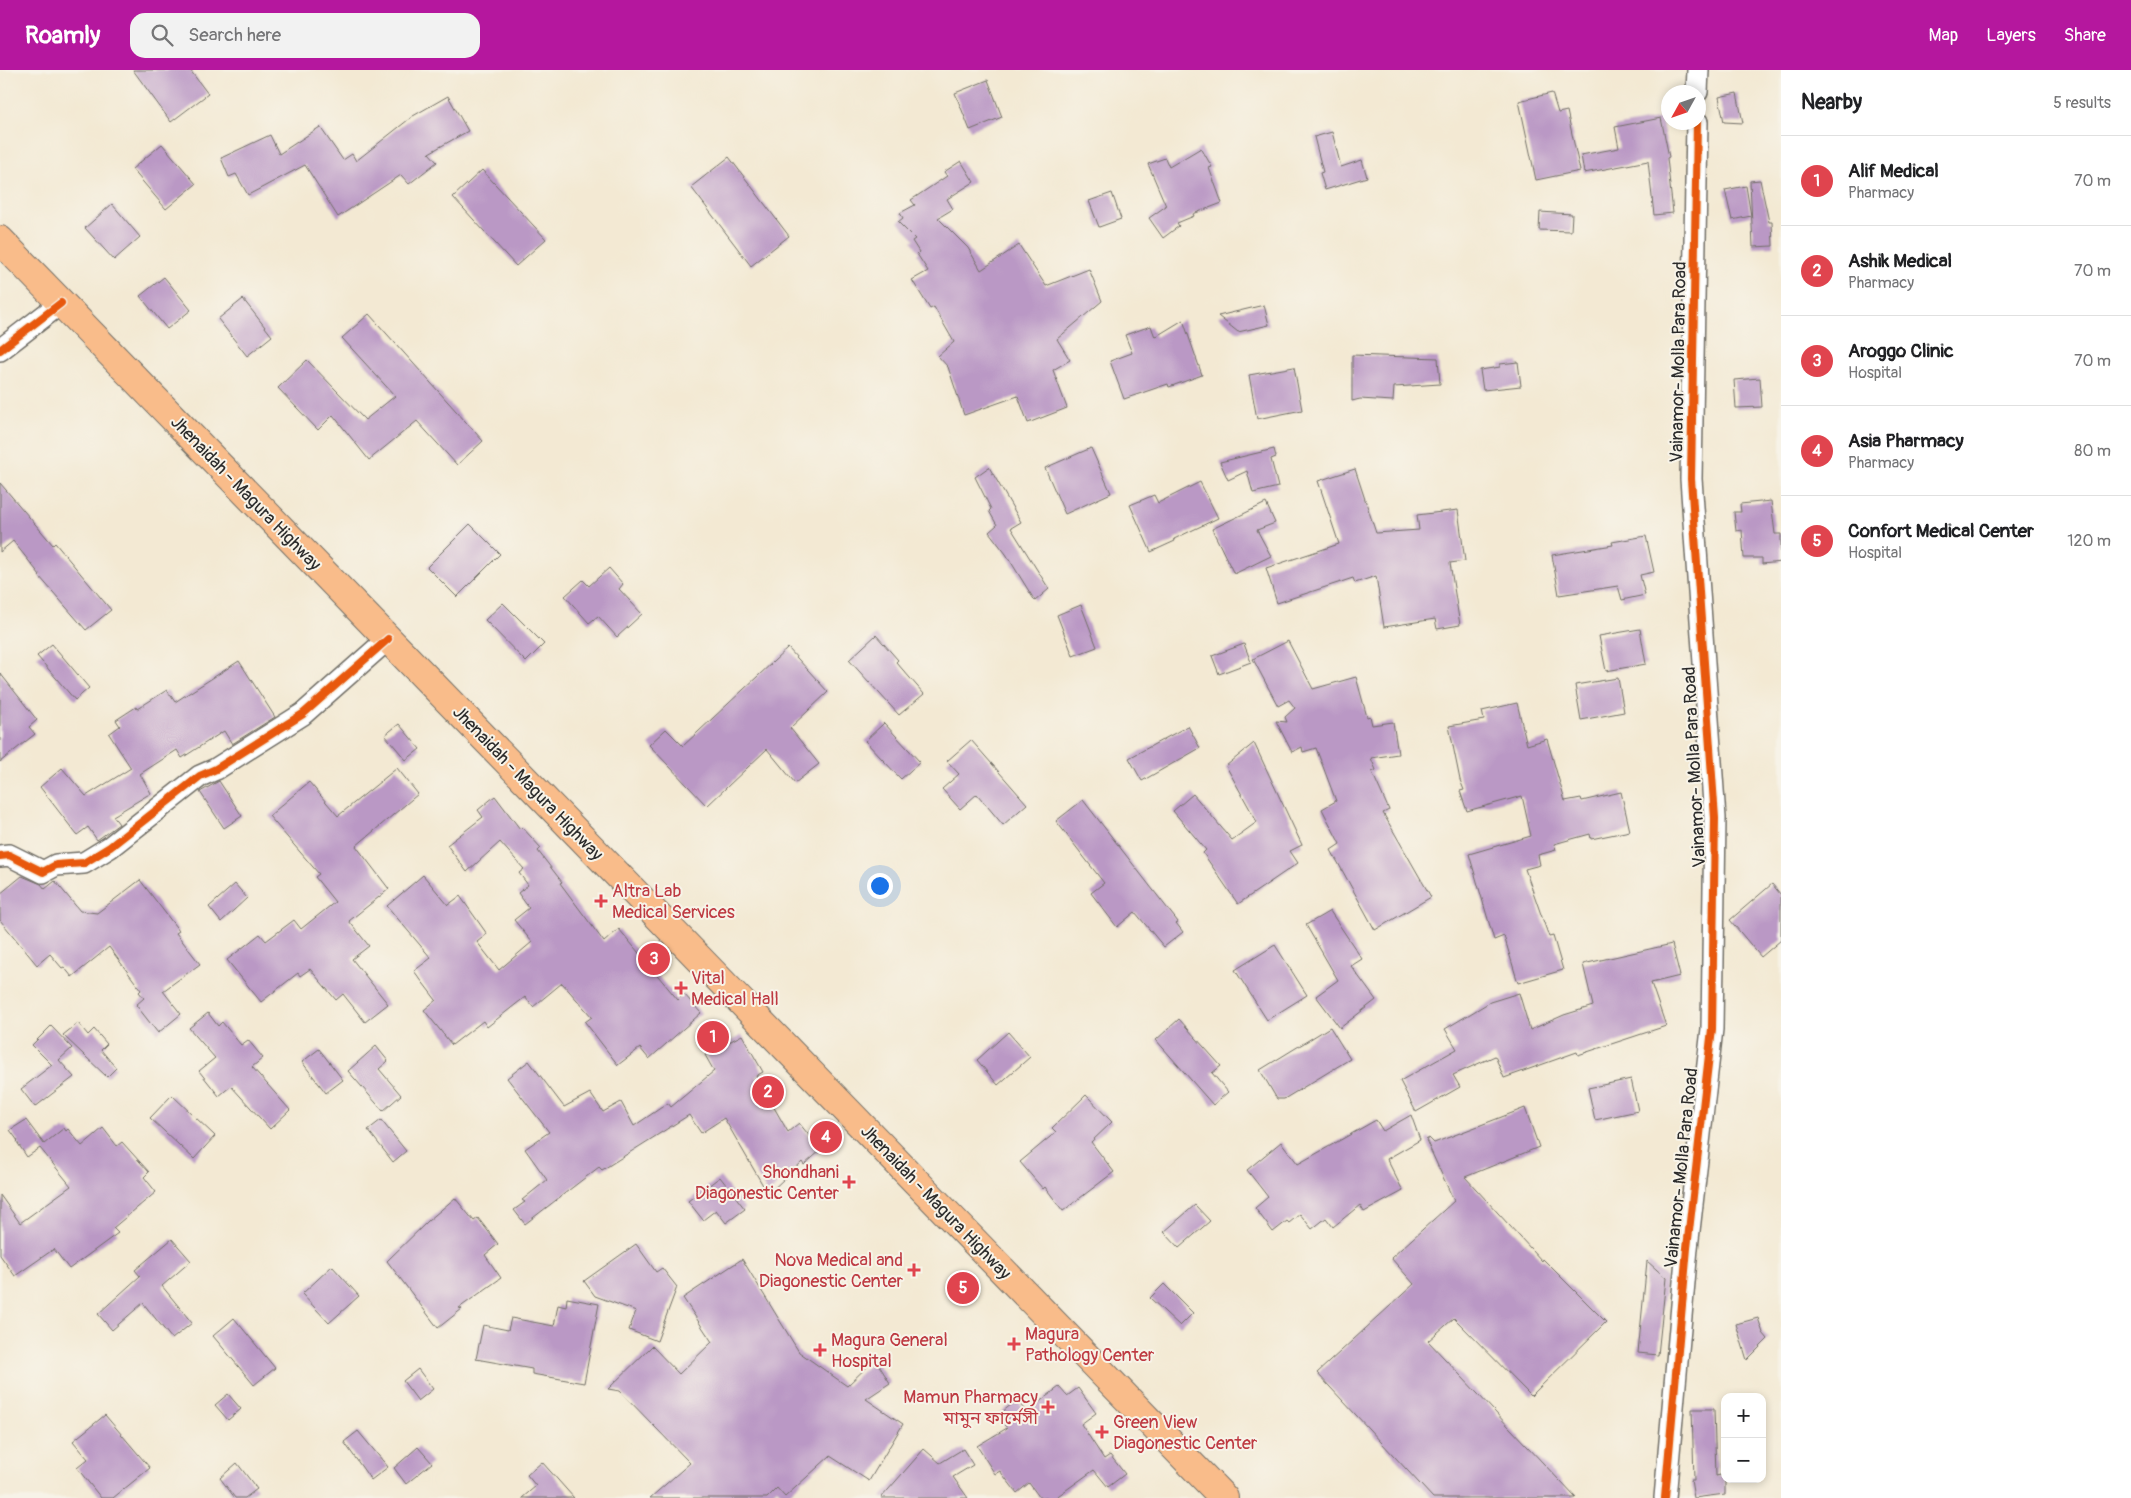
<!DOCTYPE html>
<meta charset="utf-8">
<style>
:root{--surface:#fff;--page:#f2f2f2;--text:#202124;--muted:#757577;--line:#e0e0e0;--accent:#b5179e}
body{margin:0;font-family:Pangolin,"Noto Sans Bengali",sans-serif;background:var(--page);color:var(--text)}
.controls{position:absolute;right:15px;bottom:15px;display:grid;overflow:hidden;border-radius:10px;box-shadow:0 2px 8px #0003}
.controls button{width:45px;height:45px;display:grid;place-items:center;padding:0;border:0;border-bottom:1px solid var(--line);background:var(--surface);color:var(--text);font:25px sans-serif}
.compass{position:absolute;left:1661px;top:15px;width:45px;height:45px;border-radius:50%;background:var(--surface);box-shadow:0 2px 8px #0003;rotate:230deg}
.you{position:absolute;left:879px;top:815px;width:18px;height:18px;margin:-12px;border:4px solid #fff;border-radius:50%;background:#1a73e8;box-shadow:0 0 0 8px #1a73e833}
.badge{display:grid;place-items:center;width:32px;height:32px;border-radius:50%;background:var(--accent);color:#fff;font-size:16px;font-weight:700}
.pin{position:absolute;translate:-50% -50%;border:2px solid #fff;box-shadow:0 1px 5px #0006}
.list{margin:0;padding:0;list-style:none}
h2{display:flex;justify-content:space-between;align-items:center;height:65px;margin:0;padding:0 20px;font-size:21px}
h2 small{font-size:16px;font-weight:400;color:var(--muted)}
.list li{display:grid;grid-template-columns:32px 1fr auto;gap:15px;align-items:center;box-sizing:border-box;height:90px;padding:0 20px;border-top:1px solid var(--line)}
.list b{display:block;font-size:19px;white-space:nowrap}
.list p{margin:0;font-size:16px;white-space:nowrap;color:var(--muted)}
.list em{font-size:16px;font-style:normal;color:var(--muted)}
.icon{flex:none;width:28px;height:28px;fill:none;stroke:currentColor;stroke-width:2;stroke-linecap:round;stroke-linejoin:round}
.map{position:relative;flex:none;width:1781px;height:1428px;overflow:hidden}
header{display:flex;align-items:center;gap:30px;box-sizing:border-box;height:70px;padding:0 25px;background:var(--accent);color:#fff}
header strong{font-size:24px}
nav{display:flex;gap:28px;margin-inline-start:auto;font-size:18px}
.search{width:350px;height:45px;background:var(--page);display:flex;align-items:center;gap:12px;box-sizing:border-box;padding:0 18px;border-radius:15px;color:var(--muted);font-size:19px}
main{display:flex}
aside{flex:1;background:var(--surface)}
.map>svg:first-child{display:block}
.building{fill:#ba98c5}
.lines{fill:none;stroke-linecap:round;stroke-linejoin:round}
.street-casing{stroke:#716e66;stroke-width:24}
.highway-casing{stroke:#716e66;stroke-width:30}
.street{stroke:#fff;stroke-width:21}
.highway{stroke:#f9bc8a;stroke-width:28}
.cycleway-casing{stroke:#f7f3e8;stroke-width:11}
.cycleway{stroke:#e8590c;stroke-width:8}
.health-dot{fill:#e0444e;stroke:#f7f3e8;stroke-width:2}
.labels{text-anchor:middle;stroke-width:4;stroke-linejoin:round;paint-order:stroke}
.street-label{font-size:18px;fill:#2b2b2b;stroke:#f7f3e8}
.health-label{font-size:18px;fill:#be3a42;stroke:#f7f3e8;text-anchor:start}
</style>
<header>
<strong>Roamly</strong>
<div class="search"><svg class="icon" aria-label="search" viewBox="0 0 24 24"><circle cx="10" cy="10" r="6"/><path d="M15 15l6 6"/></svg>Search here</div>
<nav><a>Map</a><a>Layers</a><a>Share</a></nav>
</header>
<main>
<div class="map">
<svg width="1781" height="1428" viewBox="0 0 1781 1428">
<rect width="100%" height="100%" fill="#f7f3e8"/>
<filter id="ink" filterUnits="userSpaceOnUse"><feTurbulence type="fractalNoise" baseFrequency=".02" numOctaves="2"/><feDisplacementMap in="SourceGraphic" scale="10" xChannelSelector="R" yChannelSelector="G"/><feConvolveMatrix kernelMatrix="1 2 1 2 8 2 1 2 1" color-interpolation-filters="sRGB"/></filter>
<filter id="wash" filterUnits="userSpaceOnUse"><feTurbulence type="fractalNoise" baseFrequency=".0096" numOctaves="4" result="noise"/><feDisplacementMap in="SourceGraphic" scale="20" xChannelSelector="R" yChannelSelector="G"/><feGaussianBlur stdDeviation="1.12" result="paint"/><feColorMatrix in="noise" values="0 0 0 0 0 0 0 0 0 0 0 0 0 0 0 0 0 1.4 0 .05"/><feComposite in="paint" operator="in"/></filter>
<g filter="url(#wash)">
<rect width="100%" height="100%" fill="#f3e9d3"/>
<g id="blocks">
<g class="building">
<polygon points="133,0 190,0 208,24 171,52"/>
<polygon points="988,10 1002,47 970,60 955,23"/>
<polygon points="1552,23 1558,43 1567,41 1580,101 1536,110 1519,31"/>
<polygon points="1737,23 1743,53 1724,52 1719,27"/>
<polygon points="448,26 468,61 429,83 437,92 409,114 401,105 338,147 305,95 248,125 236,104 229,107 221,88 270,65 279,84 320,57 343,90 352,84 356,91 413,46"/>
<polygon points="1661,48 1669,87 1667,88 1673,143 1654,145 1648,91 1584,103 1581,85 1619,78 1615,57"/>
<polygon points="1332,62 1341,97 1362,90 1367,107 1325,120 1320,103 1323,102 1314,67"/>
<polygon points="162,74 196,114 166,139 132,99"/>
<polygon points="1201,78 1212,97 1209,98 1222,133 1193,144 1194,146 1177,153 1179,156 1163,168 1149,148 1166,136 1148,94 1165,88 1169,97"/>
<polygon points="729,87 789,166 751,196 691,117"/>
<polygon points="961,91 974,112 947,129 953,139 938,148 968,178 981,200 1019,175 1046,216 1089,199 1102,231 1057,269 1070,290 1053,300 1067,338 1028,353 1018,326 964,345 948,297 938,286 954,272 934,237 930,239 912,210 928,201 917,184 919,182 912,171 915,169 898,152 903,148 900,143 915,135 911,130 947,106 944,102"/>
<polygon points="482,100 546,169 516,196 453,127"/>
<polygon points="1760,110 1769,152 1772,152 1773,176 1753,177 1750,111"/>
<polygon points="1746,116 1751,146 1732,150 1725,120"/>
<polygon points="1112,123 1121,149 1099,157 1089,131"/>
<polygon points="112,134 140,167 114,190 85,158"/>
<polygon points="1540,142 1572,144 1571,161 1539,160"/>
<polygon points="164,207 191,240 167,259 140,226"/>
<polygon points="243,229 272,266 247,286 218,249"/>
<polygon points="1264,235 1269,255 1238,262 1218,246"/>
<polygon points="369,244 483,371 457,395 417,351 369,390 333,345 318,360 278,318 307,290 365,350 395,326 342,268"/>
<polygon points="1183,250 1202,305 1169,317 1168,314 1124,329 1110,291 1132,283 1125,265 1151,256 1155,267"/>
<polygon points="1352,285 1438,288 1440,314 1394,317 1393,331 1360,329 1352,331"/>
<polygon points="1518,292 1521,316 1483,320 1480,300 1500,297 1500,294"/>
<polygon points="1294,297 1302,340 1257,349 1249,305"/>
<polygon points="1760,308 1762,337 1736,338 1734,310"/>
<polygon points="1091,378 1111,423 1065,444 1045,398"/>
<polygon points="1274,379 1276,387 1271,389 1278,417 1253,423 1247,401 1228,410 1220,392"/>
<polygon points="989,397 1021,452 1011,458 1049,519 1035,531 1006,484 989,462 997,455 989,441 991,439 975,407"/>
<polygon points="1355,399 1376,463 1419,460 1417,445 1458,440 1465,491 1450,493 1460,555 1437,559 1435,549 1384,557 1376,506 1355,513 1353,508 1277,533 1266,498 1339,474 1318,411"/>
<polygon points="1200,412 1218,448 1174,469 1175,471 1151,482 1130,435 1154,425 1158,433"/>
<polygon points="0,413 53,475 55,473 111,540 86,560 39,506 40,505 13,471 0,482"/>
<polygon points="1771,431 1775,464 1781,464 1781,492 1762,494 1762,488 1744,488 1742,460 1736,461 1734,442 1741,442 1740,434"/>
<polygon points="1266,433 1275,453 1257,460 1271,486 1234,504 1212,459"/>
<polygon points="470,454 500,484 457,527 427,497"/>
<polygon points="1646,466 1654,502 1640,505 1645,525 1622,530 1618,516 1559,525 1552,485 1613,475 1612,472"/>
<polygon points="609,498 623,514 619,519 642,544 617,567 598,546 589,553 565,526 583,510 589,516"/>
<polygon points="503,533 544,574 526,592 485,550"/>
<polygon points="1081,535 1097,577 1073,586 1057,545"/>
<polygon points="1640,559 1646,594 1606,601 1599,566"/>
<polygon points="876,565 898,590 896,592 924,624 899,645 849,590"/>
<polygon points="1288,571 1313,619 1356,607 1367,647 1370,646 1372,655 1393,652 1398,684 1371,688 1376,700 1372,702 1389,740 1383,743 1431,827 1375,860 1331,780 1340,774 1322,739 1336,731 1316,678 1303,682 1302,677 1292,682 1276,651 1287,652 1285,647 1295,638 1289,630 1278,636 1253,589"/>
<polygon points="52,574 89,618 75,630 37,586"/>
<polygon points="1244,574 1251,592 1219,604 1212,586"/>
<polygon points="788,578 828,622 790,658 819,694 795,713 767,679 707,736 649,675 666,659 683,676"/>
<polygon points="239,591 275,647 232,674 224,661 182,688 177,680 140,704 151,723 113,746 119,754 97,770 88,757 77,765 40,717 62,698 86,726 131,698 109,664 120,656 116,650 136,637 137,639 167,620 175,632"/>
<polygon points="0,603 37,650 29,657 35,664 0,692"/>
<polygon points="1618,608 1624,642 1581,650 1575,615"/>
<polygon points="1517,633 1527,675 1547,669 1565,731 1581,728 1582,731 1621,722 1630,761 1591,769 1590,764 1554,774 1556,780 1538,785 1540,795 1525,799 1549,867 1553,866 1563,900 1518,913 1504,866 1494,870 1469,784 1531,766 1522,726 1467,741 1460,721 1464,720 1460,710 1449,656 1484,650 1482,641"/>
<polygon points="884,653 920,692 901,709 865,671"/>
<polygon points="399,654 420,679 406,690 385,665"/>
<polygon points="1188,656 1200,678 1142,711 1129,688"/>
<polygon points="971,670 1027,734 1003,755 977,724 960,739 942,719 959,704 947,691"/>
<polygon points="1254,673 1302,775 1290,781 1298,793 1238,834 1203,783 1206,780 1173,741 1193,724 1232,770 1257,752 1226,696"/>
<polygon points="397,698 418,724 356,776 389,819 349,851 369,876 352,889 388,934 365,952 343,924 336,930 310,899 300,906 298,903 261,932 227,890 260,864 266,871 294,850 301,859 335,832 315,807 319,804 269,746 309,712 338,746"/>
<polygon points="219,711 242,746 224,758 200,722"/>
<polygon points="495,726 520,759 522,757 541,778 538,781 562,812 560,813 604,872 619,859 678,930 684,924 701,943 649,989 640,978 618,995 585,952 592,947 562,913 533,937 525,927 487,957 483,951 452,975 424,940 436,930 414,901 431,888 387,836 423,805 448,835 460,826 487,864 477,872 499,900 532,872 514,850 529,838 518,823 528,815 519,803 524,799 500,772 467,802 447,775 483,747 478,740"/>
<polygon points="1083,730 1178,852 1176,853 1183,862 1164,877 1135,842 1117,857 1091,823 1104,813 1056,751"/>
<polygon points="22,806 41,814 45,819 55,811 80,841 97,843 140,810 179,861 176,863 200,894 163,921 181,944 158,963 136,935 144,928 139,922 141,920 109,877 72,907 64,897 62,898 50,884 37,895 0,850 0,824"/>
<polygon points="235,814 247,828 221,852 209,837"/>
<polygon points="1772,814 1781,825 1781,870 1761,887 1730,850"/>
<polygon points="1330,841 1362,889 1351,896 1376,930 1340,958 1316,926 1338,910 1306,855"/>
<polygon points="1672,874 1680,906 1651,913 1666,956 1578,985 1577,982 1504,1008 1495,986 1453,1005 1460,1017 1416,1042 1400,1011 1457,979 1445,959 1490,932 1519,923 1530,960 1564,945 1593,936 1583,894"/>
<polygon points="1275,875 1307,925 1267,950 1235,900"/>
<polygon points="208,943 218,956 222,952 241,975 248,970 263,988 252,997 290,1040 270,1059 231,1016 219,1026 199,1001 215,988 189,958"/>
<polygon points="1179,949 1221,996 1212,1003 1228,1022 1213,1035 1156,970"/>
<polygon points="78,953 88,965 94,959 107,974 101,980 116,998 107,1007 63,965"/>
<polygon points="51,956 72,978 59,990 74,1007 35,1037 21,1019 52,995 32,975"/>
<polygon points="1330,957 1350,989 1284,1029 1277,1029 1260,1000"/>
<polygon points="1008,962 1030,987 998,1015 977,990"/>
<polygon points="742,965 763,1002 756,1006 788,1062 799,1053 821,1080 804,1095 802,1092 768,1124 724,1048 701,1063 689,1045 602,1100 599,1097 525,1154 514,1140 525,1132 522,1130 547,1110 525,1079 549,1062 507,1008 529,991 564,1037 590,1023 603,1042 621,1032 634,1056 668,1033 671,1037 714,1001 705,985"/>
<polygon points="376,976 388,991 379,999 401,1025 383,1041 348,1001"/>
<polygon points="319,979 343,1010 326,1023 302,992"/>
<polygon points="1631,1009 1638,1041 1595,1050 1588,1018"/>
<polygon points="172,1025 215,1066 194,1089 150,1048"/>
<polygon points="1086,1025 1112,1052 1091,1072 1114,1102 1063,1141 1045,1117 1043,1119 1020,1092 1056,1062 1052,1058"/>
<polygon points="1525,1038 1539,1077 1465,1107 1542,1191 1543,1189 1606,1252 1531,1326 1454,1248 1428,1271 1576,1428 1433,1428 1317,1303 1414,1214 1391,1188 1454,1131 1426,1070 1429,1068 1434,1073"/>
<polygon points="1411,1045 1420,1070 1387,1089 1403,1121 1364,1142 1360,1135 1333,1157 1326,1148 1312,1159 1300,1144 1289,1153 1287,1151 1273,1162 1255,1138 1268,1127 1247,1100 1281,1072 1298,1094 1376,1050 1383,1061"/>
<polygon points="26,1050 44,1074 64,1058 66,1061 68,1059 82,1076 103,1058 117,1076 122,1072 149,1102 144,1107 156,1122 113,1158 118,1163 69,1199 54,1179 15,1206 0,1185 0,1125 20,1153 71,1116 40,1078 27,1087 17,1072 18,1071 10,1060"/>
<polygon points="381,1050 406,1081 393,1092 368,1060"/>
<polygon points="720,1107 745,1139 726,1153 716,1140 703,1150 688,1131"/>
<polygon points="455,1128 474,1151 478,1148 498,1174 485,1185 501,1208 459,1238 462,1239 438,1258 387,1191 428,1151"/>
<polygon points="1195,1135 1210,1151 1179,1178 1164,1162"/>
<polygon points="172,1169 191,1191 162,1216 192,1253 172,1269 143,1233 112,1260 98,1244 140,1206 135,1200"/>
<polygon points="636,1174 656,1202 662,1198 677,1217 657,1271 629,1260 636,1241 595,1226 584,1211"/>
<polygon points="742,1189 799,1282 847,1316 875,1289 890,1313 866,1329 903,1354 869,1411 830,1386 785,1427 777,1418 767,1428 650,1428 690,1393 620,1321 608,1319 652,1276 679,1304 712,1272 683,1228"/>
<polygon points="1647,1191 1666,1208 1658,1285 1638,1283"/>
<polygon points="332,1196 359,1226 329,1253 302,1224"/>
<polygon points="1164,1214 1193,1243 1180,1256 1150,1228"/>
<polygon points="567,1228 599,1234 584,1313 532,1304 532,1299 476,1289 483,1255 508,1260 511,1248 554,1256 558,1235 566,1237"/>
<polygon points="234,1248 275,1298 254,1315 213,1266"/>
<polygon points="1758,1248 1763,1263 1768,1269 1747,1290 1736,1254"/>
<polygon points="418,1299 433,1319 418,1331 403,1311"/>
<polygon points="1059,1317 1067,1326 1078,1318 1096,1343 1081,1354 1104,1389 1110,1385 1125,1404 1108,1417 1094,1400 1055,1428 1040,1428 1029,1413 1017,1423 1000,1401 995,1404 977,1376 1007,1358 997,1346 1017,1330 1026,1342"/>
<polygon points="228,1324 241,1339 228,1350 215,1335"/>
<polygon points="1692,1339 1714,1339 1716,1406 1725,1404 1725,1424 1694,1428 1691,1410 1694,1410"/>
<polygon points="105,1345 150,1398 113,1428 101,1428 77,1398 88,1389 73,1371"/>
<polygon points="358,1361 388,1397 371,1410 344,1372"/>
<polygon points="418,1377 432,1393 406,1414 394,1398"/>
<polygon points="924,1379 940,1393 963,1379 973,1395 953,1407 968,1428 881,1428"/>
<polygon points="542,1392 574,1428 522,1428 536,1416 527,1405"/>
<polygon points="237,1393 257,1419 245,1428 235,1428 220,1408"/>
</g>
</g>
</g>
<g filter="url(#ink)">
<use href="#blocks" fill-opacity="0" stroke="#716e66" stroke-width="1"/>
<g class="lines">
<g class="street-casing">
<g id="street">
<polyline points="1697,22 1698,0"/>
<polyline points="0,280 61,233"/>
<polyline points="0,786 9,785 43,802 56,795 84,793 110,777 200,706 216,699 303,644 388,569"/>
<polyline points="1665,1428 1687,1178 1712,959 1715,748 1691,409 1697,52"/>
</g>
</g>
<g class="highway-casing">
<polyline id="highway" points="0,170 1224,1428"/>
</g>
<use href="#street" class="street"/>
<use href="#highway" class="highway"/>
<g class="cycleway-casing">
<g id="cycleway">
<polyline points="0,280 61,233"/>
<polyline points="0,786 9,785 43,802 56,795 84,793 110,777 200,706 216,699 303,644 388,569"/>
<polyline points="1665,1428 1687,1178 1712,959 1715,748 1691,409 1697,52"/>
</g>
</g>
<use href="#cycleway" class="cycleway"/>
</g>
</g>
<g class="health-dot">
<path d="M598.5 823.5h5v5h5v5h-5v5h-5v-5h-5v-5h5z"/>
<path d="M678.5 910.5h5v5h5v5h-5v5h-5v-5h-5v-5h5z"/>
<path d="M846.5 1104.5h5v5h5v5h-5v5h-5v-5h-5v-5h5z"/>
<path d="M911.5 1192.5h5v5h5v5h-5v5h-5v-5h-5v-5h5z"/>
<path d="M1011.5 1266.5h5v5h5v5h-5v5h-5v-5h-5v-5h5z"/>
<path d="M817.5 1272.5h5v5h5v5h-5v5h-5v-5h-5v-5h5z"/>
<path d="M1045.5 1329.5h5v5h5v5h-5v5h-5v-5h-5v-5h5z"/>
<path d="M1099.5 1354.5h5v5h5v5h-5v5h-5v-5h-5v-5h5z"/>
</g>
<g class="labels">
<g class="street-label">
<text transform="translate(1678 292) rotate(-89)" y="6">Vainamor- Molla Para Road</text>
<text transform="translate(246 423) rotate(46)" y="6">Jhenaidah - Magura Highway</text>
<text transform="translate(1694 697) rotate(-93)" y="6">Vainamor- Molla Para Road</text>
<text transform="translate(528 713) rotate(46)" y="6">Jhenaidah - Magura Highway</text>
<text transform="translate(1681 1098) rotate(-84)" y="6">Vainamor- Molla Para Road</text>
<text transform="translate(936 1132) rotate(46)" y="6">Jhenaidah - Magura Highway</text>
</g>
<g class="health-label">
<text x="612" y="827">Altra Lab<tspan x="612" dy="21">Medical Services</tspan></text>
<text x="691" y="914">Vital<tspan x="691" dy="21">Medical Hall</tspan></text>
<text x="839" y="1108" text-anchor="end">Shondhani<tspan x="839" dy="21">Diagonestic Center</tspan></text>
<text x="903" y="1196" text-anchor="end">Nova Medical and<tspan x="903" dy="21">Diagonestic Center</tspan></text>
<text x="1025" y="1270">Magura<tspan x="1025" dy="21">Pathology Center</tspan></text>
<text x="831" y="1276">Magura General<tspan x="831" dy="21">Hospital</tspan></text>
<text x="1038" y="1333" text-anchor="end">Mamun Pharmacy<tspan x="1038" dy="21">মামুন ফার্মেসী</tspan></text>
<text x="1113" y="1358">Green View<tspan x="1113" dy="21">Diagonestic Center</tspan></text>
</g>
</g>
</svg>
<div class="controls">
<button>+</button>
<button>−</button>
</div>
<svg class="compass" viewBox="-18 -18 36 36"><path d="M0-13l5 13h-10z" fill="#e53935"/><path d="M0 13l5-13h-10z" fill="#757577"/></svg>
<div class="you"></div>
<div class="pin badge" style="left:713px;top:967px;background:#e0444e">1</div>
<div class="pin badge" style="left:768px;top:1022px;background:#e0444e">2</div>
<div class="pin badge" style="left:654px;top:889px;background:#e0444e">3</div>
<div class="pin badge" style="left:826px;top:1067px;background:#e0444e">4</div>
<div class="pin badge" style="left:963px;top:1218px;background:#e0444e">5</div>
</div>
<aside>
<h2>Nearby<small>5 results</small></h2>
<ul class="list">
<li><span class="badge" style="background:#e0444e">1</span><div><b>Alif Medical</b><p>Pharmacy</p></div><em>70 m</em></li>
<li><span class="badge" style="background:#e0444e">2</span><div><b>Ashik Medical</b><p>Pharmacy</p></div><em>70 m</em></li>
<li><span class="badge" style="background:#e0444e">3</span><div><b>Aroggo Clinic</b><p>Hospital</p></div><em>70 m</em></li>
<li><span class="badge" style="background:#e0444e">4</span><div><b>Asia Pharmacy</b><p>Pharmacy</p></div><em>80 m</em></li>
<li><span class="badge" style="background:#e0444e">5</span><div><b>Confort Medical Center</b><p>Hospital</p></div><em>120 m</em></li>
</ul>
</aside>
</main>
